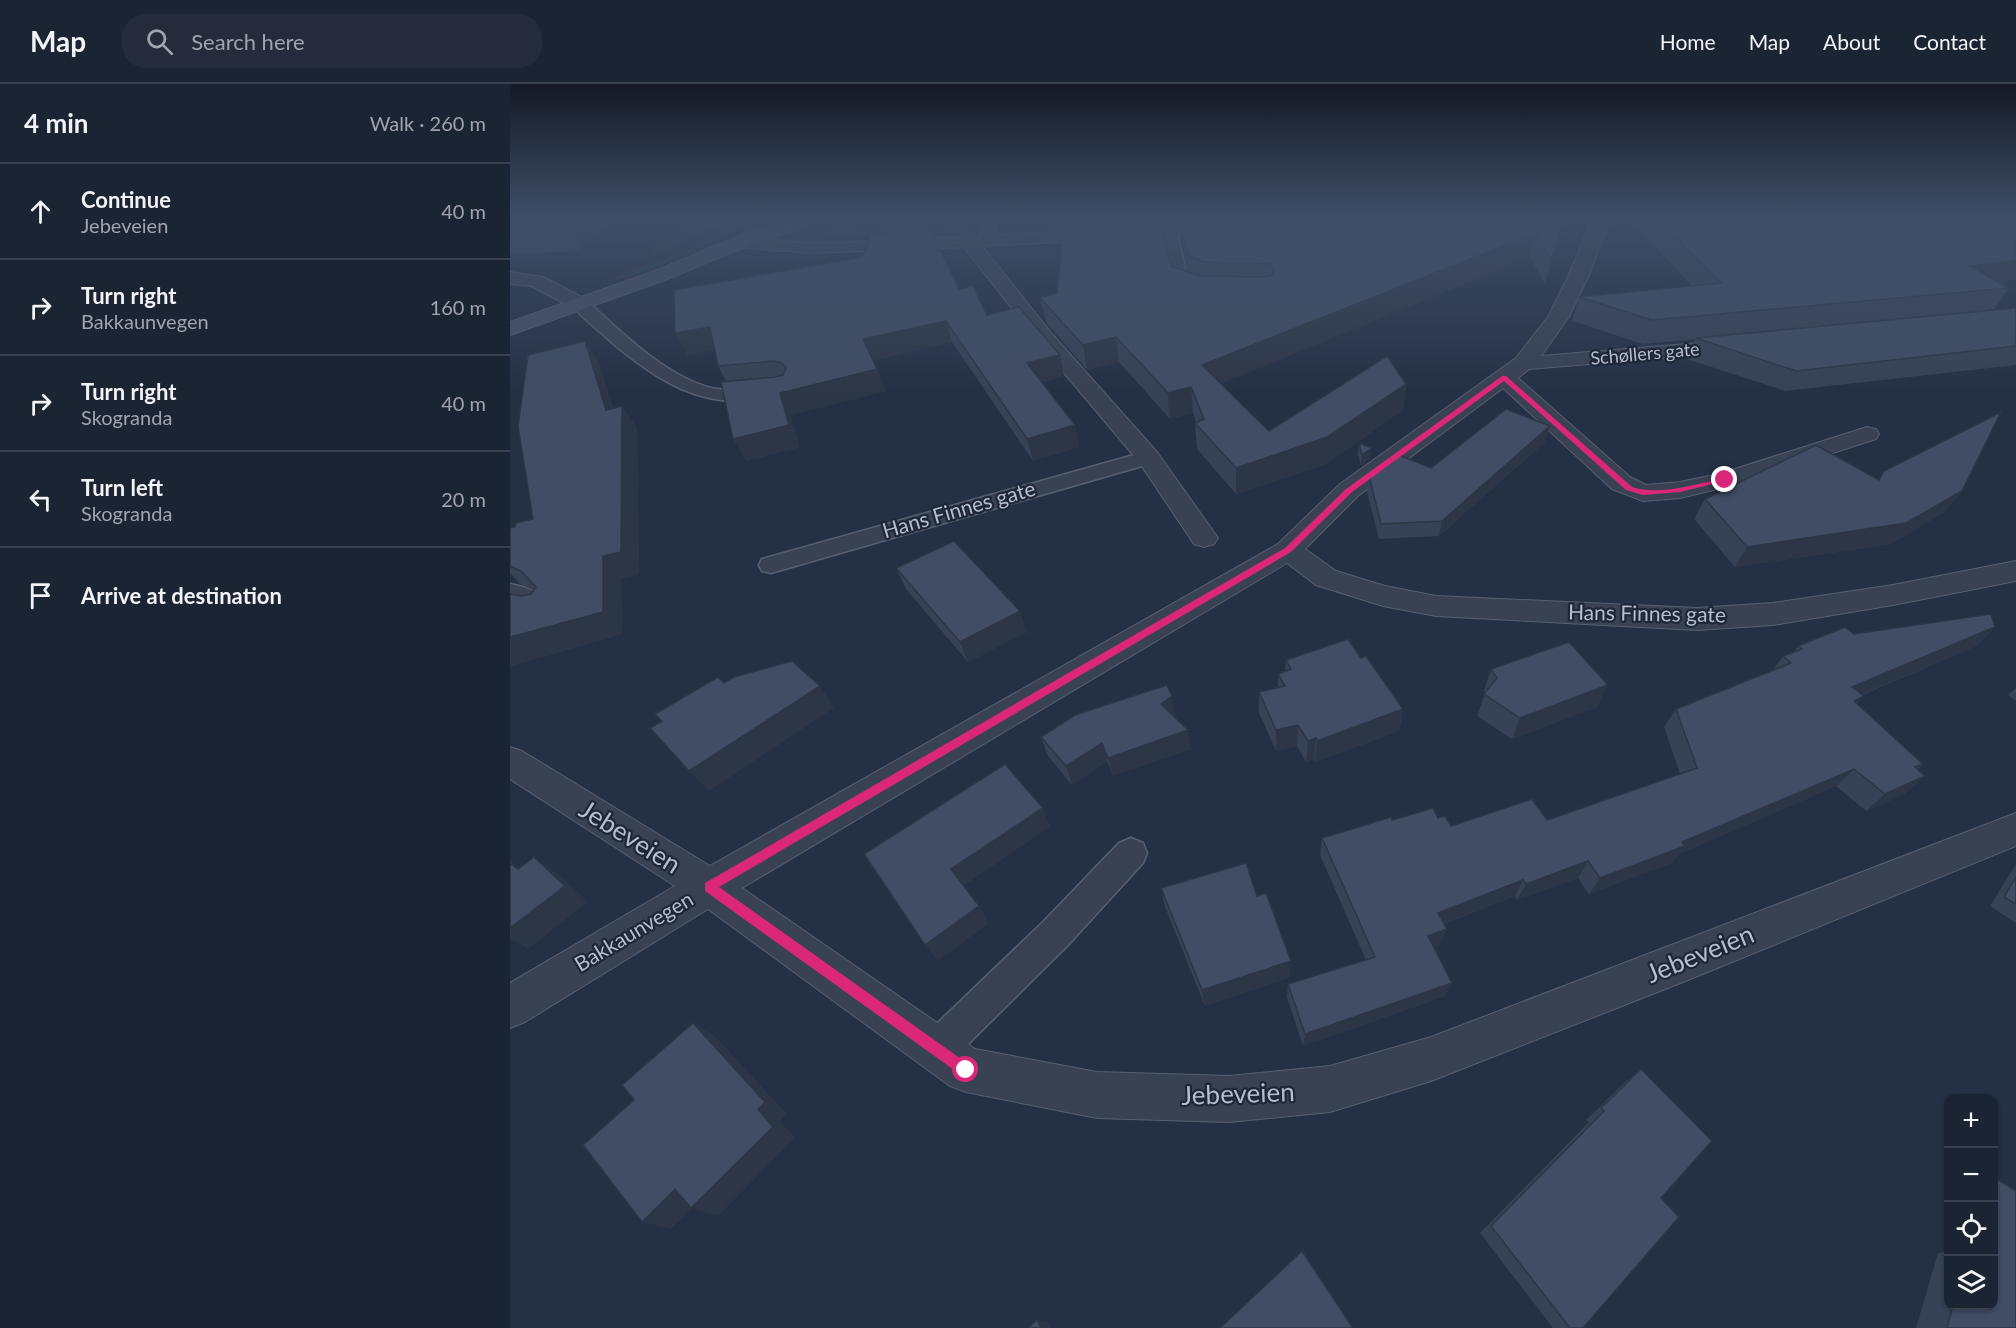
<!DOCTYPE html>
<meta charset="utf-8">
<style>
:root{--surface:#1b2433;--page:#242c3b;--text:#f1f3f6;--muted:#a0a4ac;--line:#39414e}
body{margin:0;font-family:Lato,sans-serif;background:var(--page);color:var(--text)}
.controls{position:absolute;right:18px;bottom:18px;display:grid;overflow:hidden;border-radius:12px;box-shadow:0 2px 4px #0004}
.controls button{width:54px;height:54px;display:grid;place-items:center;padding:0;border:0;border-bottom:2px solid var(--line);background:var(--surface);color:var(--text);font:30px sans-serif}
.stop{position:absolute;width:18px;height:18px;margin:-14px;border:4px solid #db2777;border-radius:50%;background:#fff}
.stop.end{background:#db2777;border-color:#fff;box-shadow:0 2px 6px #0008}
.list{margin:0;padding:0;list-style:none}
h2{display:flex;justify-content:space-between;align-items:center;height:78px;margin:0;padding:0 24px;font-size:26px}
h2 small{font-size:20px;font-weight:400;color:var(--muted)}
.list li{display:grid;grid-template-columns:39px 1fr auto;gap:18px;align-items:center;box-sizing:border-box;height:96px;padding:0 24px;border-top:2px solid var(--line)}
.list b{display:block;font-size:22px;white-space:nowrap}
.list p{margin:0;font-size:20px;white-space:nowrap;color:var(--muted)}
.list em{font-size:20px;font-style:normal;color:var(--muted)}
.icon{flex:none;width:33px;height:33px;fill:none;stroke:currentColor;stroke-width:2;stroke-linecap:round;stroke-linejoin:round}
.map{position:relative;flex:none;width:1506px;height:1244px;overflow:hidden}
header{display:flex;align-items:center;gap:36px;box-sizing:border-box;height:84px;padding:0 30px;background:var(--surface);border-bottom:2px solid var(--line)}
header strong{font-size:28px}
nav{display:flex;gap:33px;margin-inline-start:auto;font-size:21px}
.search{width:420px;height:54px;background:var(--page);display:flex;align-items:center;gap:15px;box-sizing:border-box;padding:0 21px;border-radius:24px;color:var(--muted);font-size:22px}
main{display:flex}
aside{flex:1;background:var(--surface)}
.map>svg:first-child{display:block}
.green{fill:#264044}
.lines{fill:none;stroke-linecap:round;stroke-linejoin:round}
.lane-casing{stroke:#576070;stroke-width:3}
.street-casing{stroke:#576070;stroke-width:2}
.secondary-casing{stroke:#576070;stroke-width:2}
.lane{fill:#394253;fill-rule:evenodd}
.street{fill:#394253;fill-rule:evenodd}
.secondary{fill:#465166;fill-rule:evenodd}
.wall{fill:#374256}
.shaded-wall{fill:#2d3646}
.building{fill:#404d64;stroke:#2d3646;stroke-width:1.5}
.route{fill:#db2777}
.labels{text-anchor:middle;stroke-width:4.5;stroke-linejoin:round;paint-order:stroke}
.far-street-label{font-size:18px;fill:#b6becd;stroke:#1d2738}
.street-label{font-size:21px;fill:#b6becd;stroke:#1d2738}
.near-street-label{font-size:26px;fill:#b6becd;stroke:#1d2738}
</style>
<header>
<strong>Map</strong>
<div class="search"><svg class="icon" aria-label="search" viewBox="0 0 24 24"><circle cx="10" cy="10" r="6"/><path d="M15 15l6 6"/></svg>Search here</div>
<nav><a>Home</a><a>Map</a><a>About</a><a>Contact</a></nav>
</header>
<main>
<aside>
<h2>4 min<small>Walk · 260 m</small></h2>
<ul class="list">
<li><svg class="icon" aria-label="ahead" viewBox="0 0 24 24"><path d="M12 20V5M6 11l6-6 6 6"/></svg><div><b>Continue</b><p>Jebeveien</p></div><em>40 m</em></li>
<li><svg class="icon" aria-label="right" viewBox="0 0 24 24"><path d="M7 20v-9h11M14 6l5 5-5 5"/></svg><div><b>Turn right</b><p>Bakkaunvegen</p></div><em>160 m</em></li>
<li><svg class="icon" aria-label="right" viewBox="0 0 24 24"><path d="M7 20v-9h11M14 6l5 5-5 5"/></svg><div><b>Turn right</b><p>Skogranda</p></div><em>40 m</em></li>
<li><svg class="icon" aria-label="left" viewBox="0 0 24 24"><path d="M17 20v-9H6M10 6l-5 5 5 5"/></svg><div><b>Turn left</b><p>Skogranda</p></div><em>20 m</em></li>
<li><svg class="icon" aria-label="arrive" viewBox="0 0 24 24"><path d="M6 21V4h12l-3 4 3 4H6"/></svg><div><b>Arrive at destination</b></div></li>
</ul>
</aside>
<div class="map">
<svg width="1506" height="1244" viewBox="0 0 1506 1244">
<rect width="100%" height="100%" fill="#243044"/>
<g class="green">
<polygon points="193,134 224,134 143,174 139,167 166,149"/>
<path d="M 236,134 L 242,134 C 198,162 144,190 92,198 L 179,165 Z"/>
<polygon points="334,134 342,134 340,139 343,145 350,147 408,148 462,145 461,148 317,152"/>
</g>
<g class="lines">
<g class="lane-casing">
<g id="lane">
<polygon points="474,134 488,134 483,160 473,160 470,157"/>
<path d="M 659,143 L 667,148 L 678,197 L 695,204 L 697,208 L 695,212 C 685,214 669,208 662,200 L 651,148 Z"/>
<path d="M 70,215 L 76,216 C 110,247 155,292 201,304 C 217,308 236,304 252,303 L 259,305 L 262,309 L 259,313 C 195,329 144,295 98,255 C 86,244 71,233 61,220 L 64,216 Z"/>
<polygon points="638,367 646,368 649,373 646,378 261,489 252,487 249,481 252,475"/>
<path d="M 0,500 C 17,503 35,510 44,525 L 40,531 C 20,537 17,523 0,518 Z"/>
<polygon points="621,754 633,759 637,769 633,779 558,861 439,979 426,985 413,979 407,966 413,953 534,837 609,759"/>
</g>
</g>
<g class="street-casing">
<g id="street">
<polygon points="1083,134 1100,135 1079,191 1058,234 1031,272 1225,256 1233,257 1236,262 1233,267 1225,268 1019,285 1008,294 1120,393 1136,401 1170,398 1209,390 1357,343 1366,345 1369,350 1366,355 1224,401 1170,414 1133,417 1102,405 993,304 848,412 795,465 826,487 875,502 926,512 1187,524 1263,519 1383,501 1506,477 1506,497 1383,521 1263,541 1187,546 926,532 873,522 806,501 777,479 232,804 465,965 587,988 719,992 820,982 921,953 1506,729 1506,762 1173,898 921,997 820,1028 719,1038 587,1034 456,1008 440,1002 198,825 15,938 0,944 0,899 165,802 0,695 0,663 12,667 200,782 768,460 830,400 1006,274 1038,233 1059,191"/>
<polygon points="716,140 722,141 725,145 722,149 472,162 542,250 647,368 708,454 704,460 694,463 684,460 629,378 528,258 454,163 299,169 230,163 224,162 221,158 224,154 230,153 299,159 337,158"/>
<polygon points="0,188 33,193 77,216 80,220 77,224 63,224 21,202 0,200"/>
</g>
</g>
<g class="secondary-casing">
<polygon id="secondary" points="283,134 304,134 288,145 250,157 155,196 0,251 0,238 142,188 237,149"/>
</g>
<use href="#lane" class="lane"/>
<use href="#street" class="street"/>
<use href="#secondary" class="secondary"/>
</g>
<g class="wall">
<polygon points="0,134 102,134 72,167 0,170"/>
<polygon points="368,134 414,134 418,147 449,205 477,231 554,292 532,298 565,341 569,363 523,377 442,258 363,276 376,307 280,331 290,363 236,377 216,297 208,282 204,265 177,271 352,173 372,148"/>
<polygon points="558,134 655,134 655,140 650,140 661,182 678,188 674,167 672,144 788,138 788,134 1055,134 1035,200 1020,173 711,299 759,347 896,300 893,326 816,380 726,410 687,365 685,339 686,338 683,329 660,335 609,278 577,286 536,238 530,214 547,209"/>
<polygon points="1119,134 1506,134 1506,197 1489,199 1499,204 1484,226 1506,224 1506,281 1275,307 1177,275 1185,255 1133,260 1062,237 1069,213 1182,202"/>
<polygon points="75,257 89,279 103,324 112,322 127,344 129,490 111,495 112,550 1,582 12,512 21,510 23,506 10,500 0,489 0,444 5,443 23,435"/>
<polygon points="1035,358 929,452 869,455 857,408 859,392 921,384"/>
<polygon points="849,359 860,375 851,382 848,370"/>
<polygon points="1374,387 1452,407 1436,427 1381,460 1225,483 1184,435 1195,415 1368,396"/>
<polygon points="386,484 517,548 458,578 396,505"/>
<polygon points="1485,543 1466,562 1352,611 1347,620 1413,680 1407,686 1395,710 1356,727 1326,702 1169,770 1162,779 1079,810 1068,794 1007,816 1005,812 934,840 937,845 930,860 924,863 942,899 935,912 793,962 777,913 778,900 856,876 810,771 812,754 882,736 928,734 941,742 1037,736 1170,690 1154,643 1166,625 1262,587 1273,572 1284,568 1288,562 1344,550"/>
<polygon points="851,574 893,625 889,647 805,678 804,675 796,678 787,662 766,667 749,629 749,608 768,603 768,590 775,587 776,576"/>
<polygon points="981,585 1087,623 1002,655 967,632 975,609 974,607"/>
<polygon points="1506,604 1506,617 1498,611"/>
<polygon points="665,631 664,632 678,646 680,665 603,692 597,677 562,701 538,672 531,653"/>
<polygon points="1506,780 1506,839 1480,822"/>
<polygon points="651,804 747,812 780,893 695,922 655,823"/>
<polygon points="1131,985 1151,1114 1073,1244 1043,1244 970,1149 1079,1038 1076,1036 1115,998"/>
<polygon points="1484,1093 1506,1244 1406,1244 1428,1169 1437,1167 1438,1160 1438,1221 1484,1221"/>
</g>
<g class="shaded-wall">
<polygon points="52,134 102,134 72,167"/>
<polygon points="1054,134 1055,134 1035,200 1041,176"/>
<polygon points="1026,149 1020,173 694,307 692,281"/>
<polygon points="1506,176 1506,197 1445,205 1460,182"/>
<polygon points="436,237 442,258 361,276 353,255"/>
<polygon points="200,243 211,264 177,271 165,249"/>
<polygon points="606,253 609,278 577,286 573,261"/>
<polygon points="75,257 89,279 111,348 96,326"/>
<polygon points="550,271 554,292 522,300 517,279"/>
<polygon points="367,285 376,307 280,331 290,363 236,377 223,355 270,309"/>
<polygon points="896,300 893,326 816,380 726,410 726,384"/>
<polygon points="681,303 683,329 660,335 658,309"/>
<polygon points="112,322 127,344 129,490 111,495 112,550 1,582 0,581 0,553 93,472"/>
<polygon points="565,341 569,363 523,377 517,355"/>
<polygon points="1040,342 1035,358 929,452 932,437"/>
<polygon points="862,364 860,375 851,382 852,371"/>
<polygon points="1452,407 1436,427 1381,460 1225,483 1237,463"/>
<polygon points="510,527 517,548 458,578 450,558"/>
<polygon points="1485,543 1466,562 1326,621 1342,603"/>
<polygon points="1098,601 1087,623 1002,655 1010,634"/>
<polygon points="310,602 324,624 199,707 179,687"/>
<polygon points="662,612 665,631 654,639 651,620"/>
<polygon points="1354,612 1337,631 1344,617"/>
<polygon points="893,625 889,647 805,678 807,657"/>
<polygon points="788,641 787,662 766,667 766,646"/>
<polygon points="678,646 680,665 603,692 598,674"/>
<polygon points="806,654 804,675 796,678 798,657"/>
<polygon points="592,659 597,677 562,701 556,682"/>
<polygon points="1344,685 1326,702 1169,770 1162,779 1079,810 1090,794"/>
<polygon points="1415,692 1395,710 1356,727 1375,710"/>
<polygon points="533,724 540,743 452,803 441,785"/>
<polygon points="24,773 48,790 78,818 18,865 0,854 0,844"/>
<polygon points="0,776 32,801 8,785 0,779"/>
<polygon points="1078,777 1068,794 1007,816 1016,800"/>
<polygon points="1013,796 1005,812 922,844 928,829"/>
<polygon points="469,822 479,839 428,877 415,861"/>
<polygon points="937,845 930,860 913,867 918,852"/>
<polygon points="781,877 780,893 695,922 692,906"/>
<polygon points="942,899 935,912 793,962 795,950"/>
<polygon points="183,939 206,953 277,1030 270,1037 285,1054 208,1132 182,1125 161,1145 132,1138 248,1025"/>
<polygon points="527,1236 539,1239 541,1244 531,1244"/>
</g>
<g class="building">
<polygon points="600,134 649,134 661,182 690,192 754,193 761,192 764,187 761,180 693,178 678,171 672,144 794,138 792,134 1054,134 1041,176 1026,149 692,281 759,347 877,272 896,300 817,353 726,384 685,339 694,335 681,303 658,309 606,253 573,261 530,214 547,209 554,137"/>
<polygon points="1147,134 1506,134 1506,176 1460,182 1499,204 1142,236 1069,213 1211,199"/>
<polygon points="421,147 449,205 463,202 477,231 509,223 550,271 517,279 565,341 517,355 436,237 353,255 367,285 270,309 279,341 223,355 211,298 265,293 273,291 276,284 272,279 264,277 208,282 200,243 165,249 164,206 352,173 362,149"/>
<polygon points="1506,224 1506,262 1286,287 1186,254"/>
<polygon points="75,257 96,326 112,322 111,468 93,472 93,528 0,553 0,510 12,512 21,510 26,503 11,487 0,482 0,444 5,443 6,439 23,435 8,342 18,271"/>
<polygon points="996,325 1040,342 932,437 871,440 859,392 889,371 921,384"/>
<polygon points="1491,328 1452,407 1396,439 1237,463 1195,415 1306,361 1369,396 1374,387"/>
<polygon points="849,359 862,364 852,371"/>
<polygon points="444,457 510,527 450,558 386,484"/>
<polygon points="1481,530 1485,543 1342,603 1354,612 1344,617 1413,680 1405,683 1415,692 1375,710 1344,685 1172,758 1175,762 1090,794 1078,777 1016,800 1013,796 928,829 937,845 918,852 942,899 795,950 778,900 865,873 812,754 881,733 882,736 923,724 928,734 935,732 941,742 1022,715 1037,736 1187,684 1166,625 1281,579 1273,572 1292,565 1288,562 1335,543 1344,550"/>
<polygon points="838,555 851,574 856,572 893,625 807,657 806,654 798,657 788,641 766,646 749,608 775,602 768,590 781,585 776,576"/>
<polygon points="1059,558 1098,601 1010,634 974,610 987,594 981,585"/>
<polygon points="282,577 310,602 179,687 140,644 152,637 145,630 208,593 214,599 224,593"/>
<polygon points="657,601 662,612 651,620 678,646 598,674 592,659 556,682 531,653 565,631"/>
<polygon points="495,680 533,724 441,785 469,822 415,861 354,770"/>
<polygon points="24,773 55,802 0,844 0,779 8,785"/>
<polygon points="736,779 747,812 756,809 781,877 692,906 651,804"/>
<polygon points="1506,793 1506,820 1494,813"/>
<polygon points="183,939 255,1018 248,1025 263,1043 181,1124 165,1105 132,1138 73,1061 124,1016 112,1001"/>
<polygon points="1131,985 1202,1057 1151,1114 1169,1133 1073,1244 1060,1244 981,1142 1094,1027 1091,1024"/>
<polygon points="1484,1093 1506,1107 1506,1244 1437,1244 1443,1221 1484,1221"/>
<polygon points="792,1167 843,1244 710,1244"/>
<polygon points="527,1236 531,1244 518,1244"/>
</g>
<linearGradient id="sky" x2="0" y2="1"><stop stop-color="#141a25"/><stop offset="0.43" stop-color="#3f4e67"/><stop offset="1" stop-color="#3f4e67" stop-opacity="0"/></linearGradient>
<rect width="1506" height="309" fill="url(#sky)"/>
<path class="route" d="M 992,292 L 996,292 L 1122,403 C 1150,412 1186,400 1215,394 L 1219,396 L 1170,408 L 1133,411 L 1116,406 L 994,297 L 842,408 L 781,468 L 209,803 L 461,982 L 462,986 L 461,991 L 456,993 L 451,991 L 195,807 L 195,799 L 775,464 L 836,405 Z"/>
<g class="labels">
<g class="far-street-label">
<text transform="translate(1135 270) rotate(-5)" y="6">Schøllers gate</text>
</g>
<g class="street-label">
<text transform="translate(449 426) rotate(-16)" y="7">Hans Finnes gate</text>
<text transform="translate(1137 530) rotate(1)" y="7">Hans Finnes gate</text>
<text transform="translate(124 848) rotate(-31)" y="7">Bakkaunvegen</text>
</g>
<g class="near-street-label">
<text transform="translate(120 753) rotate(32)" y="9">Jebeveien</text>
<text transform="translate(1190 870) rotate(-22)" y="9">Jebeveien</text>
<text transform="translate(728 1010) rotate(-2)" y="9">Jebeveien</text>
</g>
</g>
</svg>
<div class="controls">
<button>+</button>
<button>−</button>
<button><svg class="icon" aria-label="locate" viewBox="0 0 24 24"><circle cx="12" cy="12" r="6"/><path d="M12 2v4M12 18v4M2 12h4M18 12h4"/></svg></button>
<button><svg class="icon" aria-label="layers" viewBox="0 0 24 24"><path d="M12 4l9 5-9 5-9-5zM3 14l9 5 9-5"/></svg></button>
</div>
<div class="stop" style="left:456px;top:986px"></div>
<div class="stop end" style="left:1215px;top:396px"></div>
</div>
</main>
